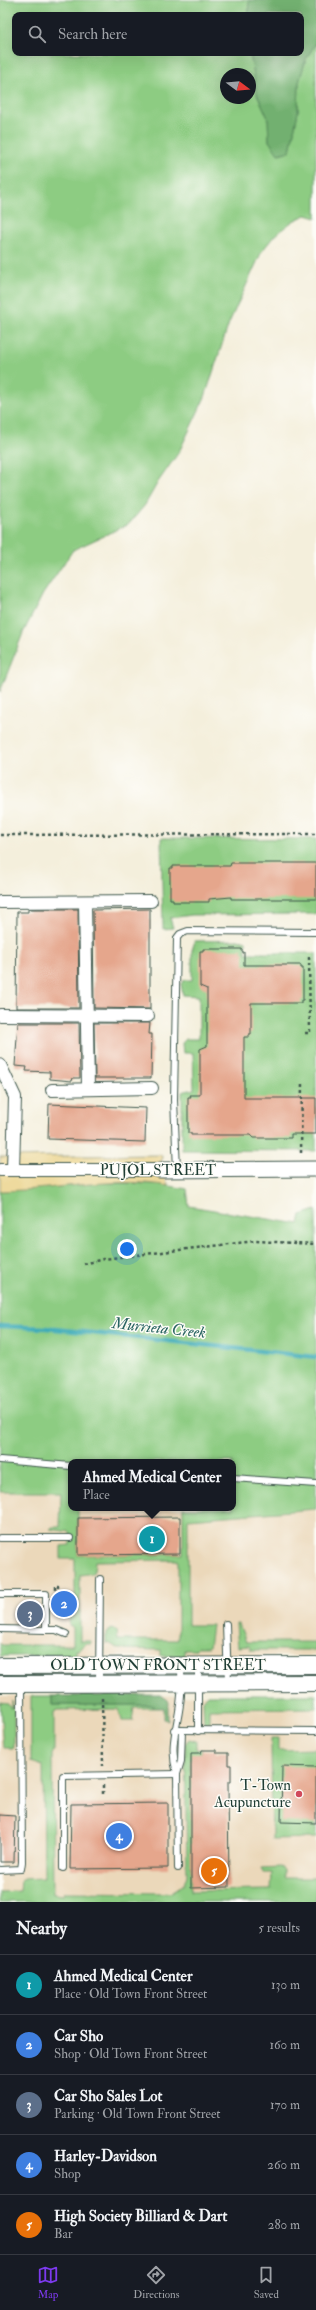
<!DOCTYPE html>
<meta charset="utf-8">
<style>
:root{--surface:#171b24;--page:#242831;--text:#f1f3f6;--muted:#9ea1a6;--line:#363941;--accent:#7c3aed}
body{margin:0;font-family:"IM FELL Double Pica",serif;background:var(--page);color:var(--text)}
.compass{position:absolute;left:220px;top:68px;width:36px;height:36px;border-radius:50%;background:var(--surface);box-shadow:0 4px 16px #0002;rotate:106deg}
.you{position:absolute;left:127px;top:1249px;width:14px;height:14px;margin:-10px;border:3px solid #fff;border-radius:50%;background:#1a73e8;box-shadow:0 0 0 6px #1a73e833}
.badge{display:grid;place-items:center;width:26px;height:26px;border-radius:50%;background:var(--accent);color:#fff;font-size:13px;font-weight:700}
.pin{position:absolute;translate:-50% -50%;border:2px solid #fff;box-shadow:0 1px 4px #0006}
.popup{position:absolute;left:68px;top:1459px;width:168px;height:52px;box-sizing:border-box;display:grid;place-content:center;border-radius:8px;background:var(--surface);filter:drop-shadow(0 1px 3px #0005);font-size:13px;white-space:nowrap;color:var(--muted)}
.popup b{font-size:15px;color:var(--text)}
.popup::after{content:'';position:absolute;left:50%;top:100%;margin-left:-8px;border:8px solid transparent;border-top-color:var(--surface)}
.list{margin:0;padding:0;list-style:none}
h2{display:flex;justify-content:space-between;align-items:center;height:52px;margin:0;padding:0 16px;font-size:17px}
h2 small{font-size:13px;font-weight:400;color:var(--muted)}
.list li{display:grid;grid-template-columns:26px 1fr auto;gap:12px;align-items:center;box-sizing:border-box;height:60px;padding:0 16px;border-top:1px solid var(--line)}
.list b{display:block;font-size:15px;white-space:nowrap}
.list p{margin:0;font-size:13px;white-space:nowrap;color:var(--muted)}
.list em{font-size:13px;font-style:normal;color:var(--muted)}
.icon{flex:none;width:22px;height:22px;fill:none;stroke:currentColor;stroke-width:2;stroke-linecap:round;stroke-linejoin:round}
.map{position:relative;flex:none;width:316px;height:1902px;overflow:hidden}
.search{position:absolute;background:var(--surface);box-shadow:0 4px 16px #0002;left:12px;right:12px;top:12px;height:44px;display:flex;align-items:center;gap:10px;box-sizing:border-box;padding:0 14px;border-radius:8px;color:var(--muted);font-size:15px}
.sheet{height:352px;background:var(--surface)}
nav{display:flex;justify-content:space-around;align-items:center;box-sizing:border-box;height:56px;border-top:1px solid var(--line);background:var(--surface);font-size:11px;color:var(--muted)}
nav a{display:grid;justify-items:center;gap:2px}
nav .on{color:var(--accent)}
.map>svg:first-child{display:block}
.built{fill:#ebd8ba}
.green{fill:#8dcc82;stroke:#56845b;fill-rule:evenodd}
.forest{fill:#72b070;stroke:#487652}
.sand{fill:#eeda9e;stroke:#868c69}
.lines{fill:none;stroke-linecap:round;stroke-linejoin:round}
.stream{stroke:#3cacb8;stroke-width:4.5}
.building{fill:#e5a68c}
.service-casing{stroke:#3f584d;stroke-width:8}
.minor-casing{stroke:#3f584d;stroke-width:14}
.tertiary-casing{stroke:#3f584d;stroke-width:17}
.secondary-casing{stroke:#3f584d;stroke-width:18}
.path{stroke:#3f584d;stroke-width:2.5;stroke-dasharray:3 3;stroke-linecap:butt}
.service{stroke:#fff;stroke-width:6}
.minor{stroke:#fff;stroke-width:12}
.tertiary{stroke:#fff;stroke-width:15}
.secondary{stroke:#fff;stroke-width:16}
.poi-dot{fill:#d1495b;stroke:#fdfcf7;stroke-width:1.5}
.labels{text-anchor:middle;stroke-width:3;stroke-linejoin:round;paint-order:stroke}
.street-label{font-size:15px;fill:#1f3d34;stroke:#fdfcf7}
.poi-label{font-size:15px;fill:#1f3d34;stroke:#fdfcf7;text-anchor:end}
.water-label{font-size:16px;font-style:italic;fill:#296462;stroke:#fdfcf7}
</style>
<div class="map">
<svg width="316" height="1902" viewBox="0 0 316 1902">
<rect width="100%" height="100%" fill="#fdfcf7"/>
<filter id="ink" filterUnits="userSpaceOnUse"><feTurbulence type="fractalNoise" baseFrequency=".025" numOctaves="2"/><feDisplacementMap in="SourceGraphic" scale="8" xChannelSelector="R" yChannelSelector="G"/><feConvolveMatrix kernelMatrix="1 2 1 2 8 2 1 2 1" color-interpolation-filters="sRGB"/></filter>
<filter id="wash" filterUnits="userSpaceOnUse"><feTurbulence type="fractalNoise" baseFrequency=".012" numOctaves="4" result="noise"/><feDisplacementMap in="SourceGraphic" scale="16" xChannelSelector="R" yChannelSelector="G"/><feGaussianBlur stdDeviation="0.9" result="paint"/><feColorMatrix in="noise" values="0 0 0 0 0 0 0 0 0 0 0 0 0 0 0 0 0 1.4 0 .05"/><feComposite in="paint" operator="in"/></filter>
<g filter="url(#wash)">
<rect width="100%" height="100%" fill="#f4efdc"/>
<g class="built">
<polygon points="0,1492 71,1492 71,1508 316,1509 316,1656 0,1656"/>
<polygon points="316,1695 316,1897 0,1901 0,1696"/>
</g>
<g class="green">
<path d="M 0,0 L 249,0 L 248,15 L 15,15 L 15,53 L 250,53 L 257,94 L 268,118 L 269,141 L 279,154 L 290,151 L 298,112 L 299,82 L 306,59 L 316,43 L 316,218 L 306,215 L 293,221 L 275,235 L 262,251 L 229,323 L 205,397 L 179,452 L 158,482 L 145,505 L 129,524 L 73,550 L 43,594 L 23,633 L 0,692 ZM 226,74 L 250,74 L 250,98 L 226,98 Z"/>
<polygon points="161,838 316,839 316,914 192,915 170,918 173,928 163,929"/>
<polygon points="243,940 246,941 246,953 316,953 316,1151 182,1150 182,1092 194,1089 193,1053 183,1053 182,1043 186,1039 199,1039 199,996 183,995 181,984 184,980 192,980 192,950 195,941"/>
<path d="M 106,1183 L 158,1184 L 187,1189 L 189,1206 L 299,1224 L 301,1215 L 316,1210 L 316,1509 L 188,1519 L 188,1625 L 212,1625 L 209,1647 L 197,1647 L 195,1650 L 184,1650 L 184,1656 L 161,1656 L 161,1650 L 118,1649 L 111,1644 L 106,1643 L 106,1633 L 112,1629 L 117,1631 L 118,1640 L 178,1640 L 178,1560 L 95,1561 L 94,1573 L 80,1575 L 80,1641 L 91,1641 L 91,1644 L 85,1644 L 80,1650 L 76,1650 L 76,1656 L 0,1656 L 0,1643 L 2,1645 L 73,1645 L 73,1628 L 69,1626 L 69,1616 L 75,1616 L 75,1559 L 61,1559 L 61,1546 L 70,1545 L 70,1532 L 50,1529 L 52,1527 L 60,1527 L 61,1492 L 0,1492 L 0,1191 C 36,1190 70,1185 106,1183 ZM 71,1462 L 233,1462 L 233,1508 L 183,1508 L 183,1554 L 78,1555 L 78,1508 L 71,1508 Z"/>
<polygon points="236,1624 239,1624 246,1642 316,1642 316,1650 251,1650 249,1646 238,1647"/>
<polygon points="208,1695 316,1695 316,1708 209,1709 209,1722 204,1723 203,1701"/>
<polygon points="31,1696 52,1696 52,1705 154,1705 154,1708 134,1708 132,1721 122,1721 119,1709 58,1710 54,1712 54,1752 52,1754 53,1894 64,1895 64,1892 170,1893 184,1884 187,1875 185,1744 189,1739 196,1741 196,1749 202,1750 201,1753 191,1754 191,1891 271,1890 272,1873 263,1873 261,1868 280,1867 284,1870 284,1878 316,1878 316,1902 0,1902 0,1892 20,1891 21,1879 44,1878 43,1766 31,1762"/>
<polygon points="12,1701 14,1708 14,1748 3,1748 0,1703 8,1704 12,1709"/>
<polygon points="271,1738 278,1738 278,1750 316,1749 316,1838 272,1839"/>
</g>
<g class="forest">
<polygon points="249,0 316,0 316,43 306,59 299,82 298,112 290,151 278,154 269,141 268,118 257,94 250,53 301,53 301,15 248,15"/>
<polygon points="161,1695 168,1700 168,1721 164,1719 164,1708 154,1708 154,1705 52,1705 52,1696"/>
</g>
<path class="sand" d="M 162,1155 L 161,1170 L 169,1186 C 114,1176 56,1190 0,1191 L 0,1157 Z"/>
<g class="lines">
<polyline class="stream" points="0,1326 46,1328 316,1357"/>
</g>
<g id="blocks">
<g class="building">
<polygon points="231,863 316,863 316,899 231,899 231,897 209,899 209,902 173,902 173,899 170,899 170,868 173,868 173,866 230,866"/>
<polygon points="28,909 78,909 79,1008 16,1008 17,912 28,912"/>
<polygon points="150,909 150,1009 94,1008 93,910"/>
<polygon points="203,949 242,949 242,952 244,952 244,965 301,965 301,968 303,968 303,1000 301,1000 301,1003 251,1003 251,1034 249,1034 249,1037 244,1037 244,1098 316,1098 316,1134 291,1134 291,1138 253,1138 250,1135 191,1135 191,1133 188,1133 188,1097 191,1097 190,1095 200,1095 200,1049 207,1046 207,989 200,986 200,951 203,951"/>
<polygon points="18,1023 79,1023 80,1078 73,1078 72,1081 50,1079 50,1072 26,1071 27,1067 15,1066"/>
<polygon points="94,1023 150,1023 149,1034 152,1034 151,1078 95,1078"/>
<polygon points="49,1104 146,1108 145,1142 48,1139"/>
<polygon points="180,1517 180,1554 78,1555 78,1518"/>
<polygon points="202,1750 216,1750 216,1753 228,1753 228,1765 231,1765 231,1782 228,1782 229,1887 191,1888 191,1753 201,1753"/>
<polygon points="282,1766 316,1767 316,1823 281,1822"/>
<polygon points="168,1803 168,1868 70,1869 71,1804"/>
<polygon points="0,1815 15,1816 14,1862 0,1862"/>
</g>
</g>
</g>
<g filter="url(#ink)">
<use href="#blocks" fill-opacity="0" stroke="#3f584d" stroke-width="1"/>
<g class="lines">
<g class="service-casing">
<g id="service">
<polyline points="177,1170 174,1100 177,938 180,934 188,931 316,932"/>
<polyline points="0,1460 71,1466"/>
<polyline points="233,1478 316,1484"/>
<polyline points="0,1538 70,1538"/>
<polyline points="0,1594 46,1594 46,1630 0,1629"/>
<polyline points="226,1624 228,1682"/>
<polyline points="46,1630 56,1630 66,1634"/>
<polyline points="99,1682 100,1579"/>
<polyline points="174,1730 316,1731"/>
<polyline points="198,1731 198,1667"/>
<polyline points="177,1774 181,1761 182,1730"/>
<polyline points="63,1868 63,1776 177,1774"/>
<path d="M 178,1868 L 177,1774 C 168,1743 179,1725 181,1695 C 182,1686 181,1676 181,1667"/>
<polyline points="0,1870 21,1869 22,1862 21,1684"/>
</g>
</g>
<g class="minor-casing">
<g id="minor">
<polyline points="0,902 151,901"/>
<polyline points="85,902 88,1089"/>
<polyline points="0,1015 148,1016"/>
<polyline points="0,1065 15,1097 13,1170"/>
<polyline points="52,1090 152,1088"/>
<polyline points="0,1170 159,1170"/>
</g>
</g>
<g class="tertiary-casing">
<polyline id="tertiary" points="159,1170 316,1169"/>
</g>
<g class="secondary-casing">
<g id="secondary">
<polyline points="0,1666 316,1665"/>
<polyline points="0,1684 316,1683"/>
</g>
</g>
<g class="path">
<polyline points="0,835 316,834"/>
<polyline points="305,1033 310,1033 309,956"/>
<polyline points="301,1153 302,1081"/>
<polyline points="84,1264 103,1259 255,1241 316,1244"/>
<polyline points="55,1589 55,1585 58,1585 58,1596"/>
<polyline points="102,1698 103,1766"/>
<polyline points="103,1785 103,1795"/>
</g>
<use href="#service" class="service"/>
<use href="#minor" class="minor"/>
<use href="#tertiary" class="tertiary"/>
<use href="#secondary" class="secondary"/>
</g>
</g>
<circle class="poi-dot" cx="299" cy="1794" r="4"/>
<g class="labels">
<g class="street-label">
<text x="158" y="1175">PUJOL STREET</text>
<text x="158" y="1670">OLD TOWN FRONT STREET</text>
</g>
<g class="poi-label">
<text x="291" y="1790">T-Town<tspan x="291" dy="17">Acupuncture</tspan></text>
</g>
<g class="water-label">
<text transform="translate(159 1327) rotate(6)" y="6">Murrieta Creek</text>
</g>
</g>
</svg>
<svg class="compass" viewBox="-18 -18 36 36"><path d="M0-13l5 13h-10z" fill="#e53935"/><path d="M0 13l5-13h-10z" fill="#9ea1a6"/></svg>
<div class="you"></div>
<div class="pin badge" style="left:152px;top:1539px;background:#0f9aa8">1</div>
<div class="popup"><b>Ahmed Medical Center</b>Place</div>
<div class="pin badge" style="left:64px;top:1604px;background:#3f7fe0">2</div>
<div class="pin badge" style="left:30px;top:1614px;background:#5c6f8a">3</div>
<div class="pin badge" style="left:119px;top:1836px;background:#3f7fe0">4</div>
<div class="pin badge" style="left:214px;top:1871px;background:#e8710a">5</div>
<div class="search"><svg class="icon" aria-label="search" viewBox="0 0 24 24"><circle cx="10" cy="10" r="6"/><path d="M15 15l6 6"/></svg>Search here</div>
</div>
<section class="sheet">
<h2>Nearby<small>5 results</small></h2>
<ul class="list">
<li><span class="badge" style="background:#0f9aa8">1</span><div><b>Ahmed Medical Center</b><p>Place · Old Town Front Street</p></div><em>130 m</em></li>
<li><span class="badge" style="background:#3f7fe0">2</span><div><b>Car Sho</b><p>Shop · Old Town Front Street</p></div><em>160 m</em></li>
<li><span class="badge" style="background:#5c6f8a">3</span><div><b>Car Sho Sales Lot</b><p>Parking · Old Town Front Street</p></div><em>170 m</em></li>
<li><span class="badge" style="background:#3f7fe0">4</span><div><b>Harley-Davidson</b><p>Shop</p></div><em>260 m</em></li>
<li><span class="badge" style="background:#e8710a">5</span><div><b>High Society Billiard &amp; Dart</b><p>Bar</p></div><em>280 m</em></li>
</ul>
</section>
<nav>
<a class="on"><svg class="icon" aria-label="map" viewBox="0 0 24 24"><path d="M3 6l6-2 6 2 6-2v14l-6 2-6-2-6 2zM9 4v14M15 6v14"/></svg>Map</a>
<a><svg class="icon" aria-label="directions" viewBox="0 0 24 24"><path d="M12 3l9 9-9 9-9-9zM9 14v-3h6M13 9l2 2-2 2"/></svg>Directions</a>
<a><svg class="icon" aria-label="saved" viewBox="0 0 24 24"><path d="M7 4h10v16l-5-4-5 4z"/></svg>Saved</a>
</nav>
